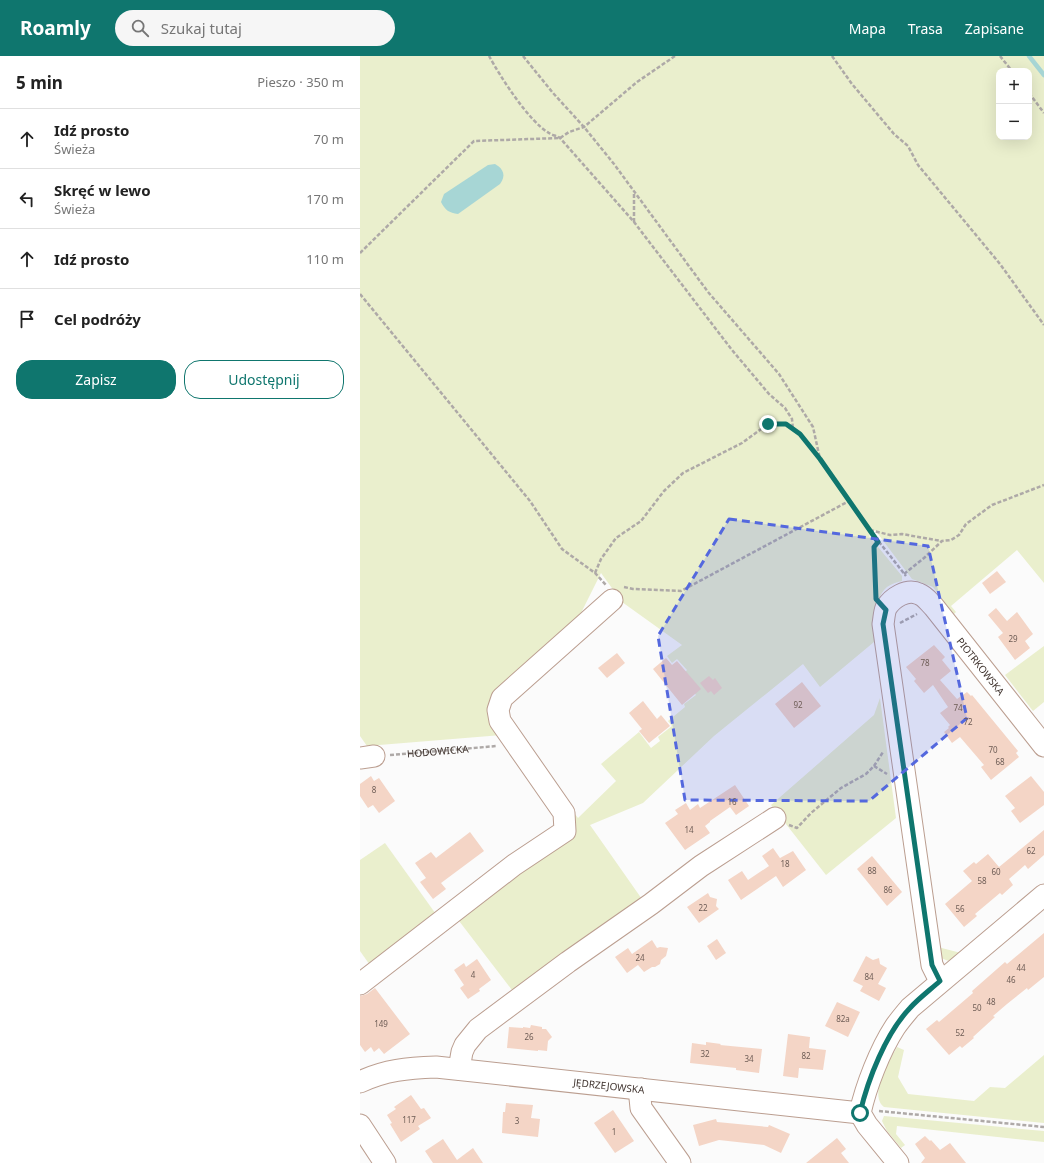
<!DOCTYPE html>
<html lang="pl">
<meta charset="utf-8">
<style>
:root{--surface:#fff;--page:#f6f6f6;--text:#222;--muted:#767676;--line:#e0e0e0;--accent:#0f766e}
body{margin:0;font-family:"Noto Sans",sans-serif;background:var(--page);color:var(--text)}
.controls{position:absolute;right:12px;top:12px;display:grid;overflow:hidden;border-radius:8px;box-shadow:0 4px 16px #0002}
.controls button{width:36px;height:36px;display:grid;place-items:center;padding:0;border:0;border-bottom:1px solid var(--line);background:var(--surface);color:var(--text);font:20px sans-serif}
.stop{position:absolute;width:12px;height:12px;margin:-9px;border:3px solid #0f766e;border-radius:50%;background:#fff}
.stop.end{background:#0f766e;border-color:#fff;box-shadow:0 1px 4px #0008}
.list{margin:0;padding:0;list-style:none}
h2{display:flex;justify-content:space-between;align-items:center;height:52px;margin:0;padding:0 16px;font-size:17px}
h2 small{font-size:13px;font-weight:400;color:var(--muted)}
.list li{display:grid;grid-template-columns:26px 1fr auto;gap:12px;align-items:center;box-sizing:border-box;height:60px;padding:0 16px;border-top:1px solid var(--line)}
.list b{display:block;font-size:15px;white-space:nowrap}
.list p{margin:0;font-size:13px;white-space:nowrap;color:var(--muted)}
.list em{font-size:13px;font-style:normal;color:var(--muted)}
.actions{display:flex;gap:8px;padding:12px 16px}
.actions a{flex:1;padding:9px 0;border:1px solid var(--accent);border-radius:16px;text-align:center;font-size:14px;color:var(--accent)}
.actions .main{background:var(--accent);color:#fff}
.icon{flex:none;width:22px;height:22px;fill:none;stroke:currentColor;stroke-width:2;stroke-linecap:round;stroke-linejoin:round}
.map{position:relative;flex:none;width:684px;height:1107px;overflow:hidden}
header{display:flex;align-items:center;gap:24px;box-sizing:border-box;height:56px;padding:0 20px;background:var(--accent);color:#fff}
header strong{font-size:19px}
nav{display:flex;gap:22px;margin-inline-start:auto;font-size:14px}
.search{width:280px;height:36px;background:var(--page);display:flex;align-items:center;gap:10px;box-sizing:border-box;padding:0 14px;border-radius:22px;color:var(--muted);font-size:15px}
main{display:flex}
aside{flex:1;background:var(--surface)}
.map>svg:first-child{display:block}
.green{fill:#eaefcd;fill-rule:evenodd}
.water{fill:#a7d6d5}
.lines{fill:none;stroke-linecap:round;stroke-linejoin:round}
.stream{stroke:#a7d6d5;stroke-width:4.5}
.building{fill:#f4d5c6}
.minor-casing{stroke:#bb9e90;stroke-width:23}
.path{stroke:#aea9a7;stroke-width:2.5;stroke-dasharray:4 2;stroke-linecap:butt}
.minor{stroke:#fff;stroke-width:21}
.route{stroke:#0f766e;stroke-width:5}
.marked{fill:#5468de;fill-opacity:0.2;stroke:#5468de;stroke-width:3;stroke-dasharray:8 5;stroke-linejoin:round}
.labels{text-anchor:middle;stroke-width:3;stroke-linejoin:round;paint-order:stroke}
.number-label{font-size:8px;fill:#6d5c55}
.street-label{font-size:10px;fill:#40342f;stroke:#fff}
</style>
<header>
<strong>Roamly</strong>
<div class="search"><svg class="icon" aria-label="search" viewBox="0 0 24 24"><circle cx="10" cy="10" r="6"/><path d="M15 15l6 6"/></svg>Szukaj tutaj</div>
<nav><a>Mapa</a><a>Trasa</a><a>Zapisane</a></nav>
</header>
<main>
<aside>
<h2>5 min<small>Pieszo · 350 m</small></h2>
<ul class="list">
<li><svg class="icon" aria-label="ahead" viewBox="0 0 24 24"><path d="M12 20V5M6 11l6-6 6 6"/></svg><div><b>Idź prosto</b><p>Świeża</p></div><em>70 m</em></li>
<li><svg class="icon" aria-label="left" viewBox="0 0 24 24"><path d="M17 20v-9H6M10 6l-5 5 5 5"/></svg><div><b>Skręć w lewo</b><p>Świeża</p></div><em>170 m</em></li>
<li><svg class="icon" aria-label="ahead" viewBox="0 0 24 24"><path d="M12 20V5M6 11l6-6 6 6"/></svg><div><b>Idź prosto</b></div><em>110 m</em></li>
<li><svg class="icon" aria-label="arrive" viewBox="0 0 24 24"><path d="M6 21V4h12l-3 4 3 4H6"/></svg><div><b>Cel podróży</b></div></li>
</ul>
<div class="actions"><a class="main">Zapisz</a><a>Udostępnij</a></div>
</aside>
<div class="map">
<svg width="684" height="1107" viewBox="0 0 684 1107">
<rect width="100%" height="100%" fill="#fbfbfb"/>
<g class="green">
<path d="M 0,0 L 684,0 L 684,527 L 657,494 L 591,550 L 596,556 L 594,558 L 573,531 L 552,523 L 515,474 L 509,480 L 542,520 L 542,525 C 537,526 531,528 527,531 C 513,542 518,569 518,585 L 514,586 L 460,631 L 443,608 L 354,680 L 283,747 L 230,769 L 284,846 L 155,938 L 96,861 L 207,779 L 207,748 L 218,762 L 256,725 L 241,708 L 279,676 L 291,692 L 300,685 L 298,681 L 312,670 L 308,665 L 325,651 L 324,648 L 336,639 L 321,620 L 327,614 L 317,603 L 312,607 L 307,600 L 322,589 L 262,546 L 241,517 L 213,573 L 146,631 L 142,679 L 7,690 L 0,680 ZM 639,15 L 669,15 L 669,81 L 639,81 Z"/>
<polygon points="684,590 684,646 673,655 645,619"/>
<polygon points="520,642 536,762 466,819 411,749 514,659"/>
<polygon points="25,787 78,861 12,912 0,895 0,804"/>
<path d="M 574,890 L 601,897 L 590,905 C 579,903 579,899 574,890 Z"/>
<path d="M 537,991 L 544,994 L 538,1021 L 548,1038 L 614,1045 L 630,1031 L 645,1032 L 684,999 L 684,1067 L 524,1051 C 508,1039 530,1004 537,991 Z"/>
<polygon points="524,1060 684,1075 684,1086 537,1070 536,1078 545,1089 541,1092 527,1075 522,1065"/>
</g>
<path class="water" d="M 135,108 C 144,113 146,120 140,128 L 98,158 C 89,157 85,154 81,146 L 84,138 L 128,109 Z"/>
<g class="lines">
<polyline class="stream" points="669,0 684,19"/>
</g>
<g class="building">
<polygon points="637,515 646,526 630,538 622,527"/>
<polygon points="636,552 647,565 657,556 673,578 665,585 670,592 655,604 638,581 643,577 628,559"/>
<polygon points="574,589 585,601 582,604 591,615 580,624 597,643 607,636 611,640 612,639 658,695 656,697 659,701 631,724 621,711 624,709 600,681 592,687 584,676 589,672 588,671 590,669 580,657 588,651 573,629 564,637 554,625 556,623 546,611"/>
<polygon points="257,597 265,607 247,622 238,612"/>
<polygon points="306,602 312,609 317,605 341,633 322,649 293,613"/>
<polygon points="349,620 353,624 355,622 362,632 354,639 351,635 348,637 340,627"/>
<polygon points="442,626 461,650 434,672 415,648"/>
<polygon points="283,645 297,663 301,659 310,670 289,687 279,675 282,673 269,657"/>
<polygon points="11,720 14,725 19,722 35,745 19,757 13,749 8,752 0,740 0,728"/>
<polygon points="671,720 684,736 684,749 660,767 651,755 655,752 645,740"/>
<polygon points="375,729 389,750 376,759 370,751 350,765 350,766 345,770 350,777 325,794 305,767 318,758 315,754 326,747 330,754 338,748 340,752"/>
<polygon points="684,774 684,799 668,813 665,809 649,823 653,829 642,839 640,837 615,858 617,860 604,871 585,848 612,825 603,815 614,806 616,808 628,798 639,811"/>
<polygon points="110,776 124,795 81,827 86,833 73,843 60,826 66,822 55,807 71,796 76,802"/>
<polygon points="413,792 420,802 433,795 446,814 423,831 416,820 381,844 368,824 382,815 388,824 409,810 402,800"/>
<polygon points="512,800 542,836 527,850 497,813"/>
<polygon points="348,837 350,841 357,843 356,850 359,853 339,867 327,851"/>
<polygon points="684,877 684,921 668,934 667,932 647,948 633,960 635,961 613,981 614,982 602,992 600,990 589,999 566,973 577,964 579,966 613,937 612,935 645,906 647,908"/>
<polygon points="357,883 366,897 356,904 347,890"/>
<polygon points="292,884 297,892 300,891 308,892 306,900 301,904 300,908 295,911 292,911 284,916 278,909 267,917 255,901 268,892 272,898"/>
<polygon points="506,900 513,904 519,902 520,908 527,912 518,928 526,932 519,945 500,935 503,930 493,925"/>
<polygon points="117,903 131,924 119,933 120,935 108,943 100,932 104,929 94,914 104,907 106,911"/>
<polygon points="15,932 50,978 24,998 19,992 14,996 11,991 5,996 0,989 0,940 7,938"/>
<polygon points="477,946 500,956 488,981 465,970"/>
<polygon points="171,969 182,971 182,973 186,973 192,981 188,985 187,995 178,994 178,995 147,992 149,971 163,972 163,971 170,972"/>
<polygon points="428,978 450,981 449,992 466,994 463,1014 439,1012 438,1022 423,1020"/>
<polygon points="346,986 361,988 360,989 402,993 399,1017 376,1014 376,1012 330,1007 332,987 346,989"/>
<polygon points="51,1039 61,1053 64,1052 71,1062 58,1070 60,1073 41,1086 30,1068 32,1067 27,1059 36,1053 34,1051"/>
<polygon points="146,1047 173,1049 171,1062 180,1063 178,1081 142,1077 143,1056 145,1056"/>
<polygon points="253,1054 274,1085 255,1097 234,1067"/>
<polygon points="356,1063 357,1066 408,1071 409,1069 430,1078 421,1097 404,1089 359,1084 339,1090 333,1069"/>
<polygon points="565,1080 570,1085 571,1084 580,1094 590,1087 606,1107 561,1107 565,1102 555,1088"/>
<polygon points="477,1082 486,1093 481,1097 489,1107 446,1107"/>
<polygon points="83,1083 97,1104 113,1092 123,1107 73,1107 65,1095"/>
</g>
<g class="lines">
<g class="minor-casing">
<g id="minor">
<polyline points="0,702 14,700"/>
<path id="s2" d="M 580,925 L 572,909 L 523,568 C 524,563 524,557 526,552 C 532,542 547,532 559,538 C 565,540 569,546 574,551 L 684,690"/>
<polyline points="0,928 154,809 205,775 204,757 140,665 138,654 142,642 252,544"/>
<polyline points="99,1013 102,996 105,989 118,973 208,906 291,848 341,810 415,762"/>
<path id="s3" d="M 0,1026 C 25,1014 48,1012 76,1011 L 500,1057"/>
<polyline points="281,1033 280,1042 281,1052 320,1107"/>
<polyline points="0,1069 25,1107"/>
<path d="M 538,1107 L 507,1069 L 500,1057 C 506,1030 520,994 535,971 C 539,965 545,958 550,952 L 684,839"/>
</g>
</g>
<g class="path">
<path d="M 129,0 C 140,20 169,66 189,77 C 192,79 197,80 200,82 L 274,166 L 372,294 L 409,338 L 425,352 L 432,363 L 433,374"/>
<polyline points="163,0 193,37 224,71 254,108 348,236 419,318 453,371 460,403"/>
<polyline points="472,0 492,28 534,78 548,90 558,109 640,208 684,269"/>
<polyline points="640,0 652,15"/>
<polyline points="669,37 684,57"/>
<polyline points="274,166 274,137"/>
<polyline points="0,197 114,85 200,82 209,76 224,71 277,26 315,0"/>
<polyline points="0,238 170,445 202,493 235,517 246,529"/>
<polyline points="510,474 530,479 542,478 581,485"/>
<polyline points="235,517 241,503 256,482 281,465 304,435 323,417 382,387 408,368 425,368 440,378 460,403 516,482 546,520"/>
<polyline points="544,518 564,502 582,485 591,484 599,479 606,468 632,449 684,429"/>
<polyline points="264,531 273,533 321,535 489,445"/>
<polyline points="516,537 514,491 518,486"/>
<polyline points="540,567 557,558"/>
<path id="s1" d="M 30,699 L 137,690"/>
<polyline points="514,710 527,718"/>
<polyline points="429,769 437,772 451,757 481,732 506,718 514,710 523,696"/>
<polyline points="519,1055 684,1071"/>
</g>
<use href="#minor" class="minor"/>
</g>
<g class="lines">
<path class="route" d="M 408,368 L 426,368 L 440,378 L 460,403 L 518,486 L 514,491 L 516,543 L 526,554 L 523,568 L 572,909 L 580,925 C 570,934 559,942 550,952 C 526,977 508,1023 500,1057"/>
</g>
<path class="marked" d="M 369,463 L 568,490 L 607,662 L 509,745 L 325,744 L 298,580 Z"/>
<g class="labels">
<g class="number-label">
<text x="653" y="586">29</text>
<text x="565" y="610">78</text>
<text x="438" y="652">92</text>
<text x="598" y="655">74</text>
<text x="608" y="669">72</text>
<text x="633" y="697">70</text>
<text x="640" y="709">68</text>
<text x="14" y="737">8</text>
<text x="372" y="749">16</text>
<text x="329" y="777">14</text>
<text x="671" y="798">62</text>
<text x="425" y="811">18</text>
<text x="512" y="818">88</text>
<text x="636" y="819">60</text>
<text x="622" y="828">58</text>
<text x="528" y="837">86</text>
<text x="343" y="855">22</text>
<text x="600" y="856">56</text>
<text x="280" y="905">24</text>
<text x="661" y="915">44</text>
<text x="113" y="922">4</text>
<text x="509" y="924">84</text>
<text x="651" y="927">46</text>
<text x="631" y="949">48</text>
<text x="617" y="955">50</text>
<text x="483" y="966">82a</text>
<text x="21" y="971">149</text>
<text x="600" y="980">52</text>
<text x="169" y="984">26</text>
<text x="345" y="1001">32</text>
<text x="446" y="1003">82</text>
<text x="389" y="1006">34</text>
<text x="49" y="1067">117</text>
<text x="157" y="1068">3</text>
<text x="254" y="1079">1</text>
</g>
<g class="street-label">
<text dy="4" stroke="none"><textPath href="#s2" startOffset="513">PIOTRKOWSKA</textPath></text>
<text dy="4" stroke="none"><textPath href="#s1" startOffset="48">HODOWICKA</textPath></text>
<text dy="4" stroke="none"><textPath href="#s3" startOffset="252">JĘDRZEJOWSKA</textPath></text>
</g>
</g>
</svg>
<div class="controls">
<button>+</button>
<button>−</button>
</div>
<div class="stop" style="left:500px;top:1057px"></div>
<div class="stop end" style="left:408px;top:368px"></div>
</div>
</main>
